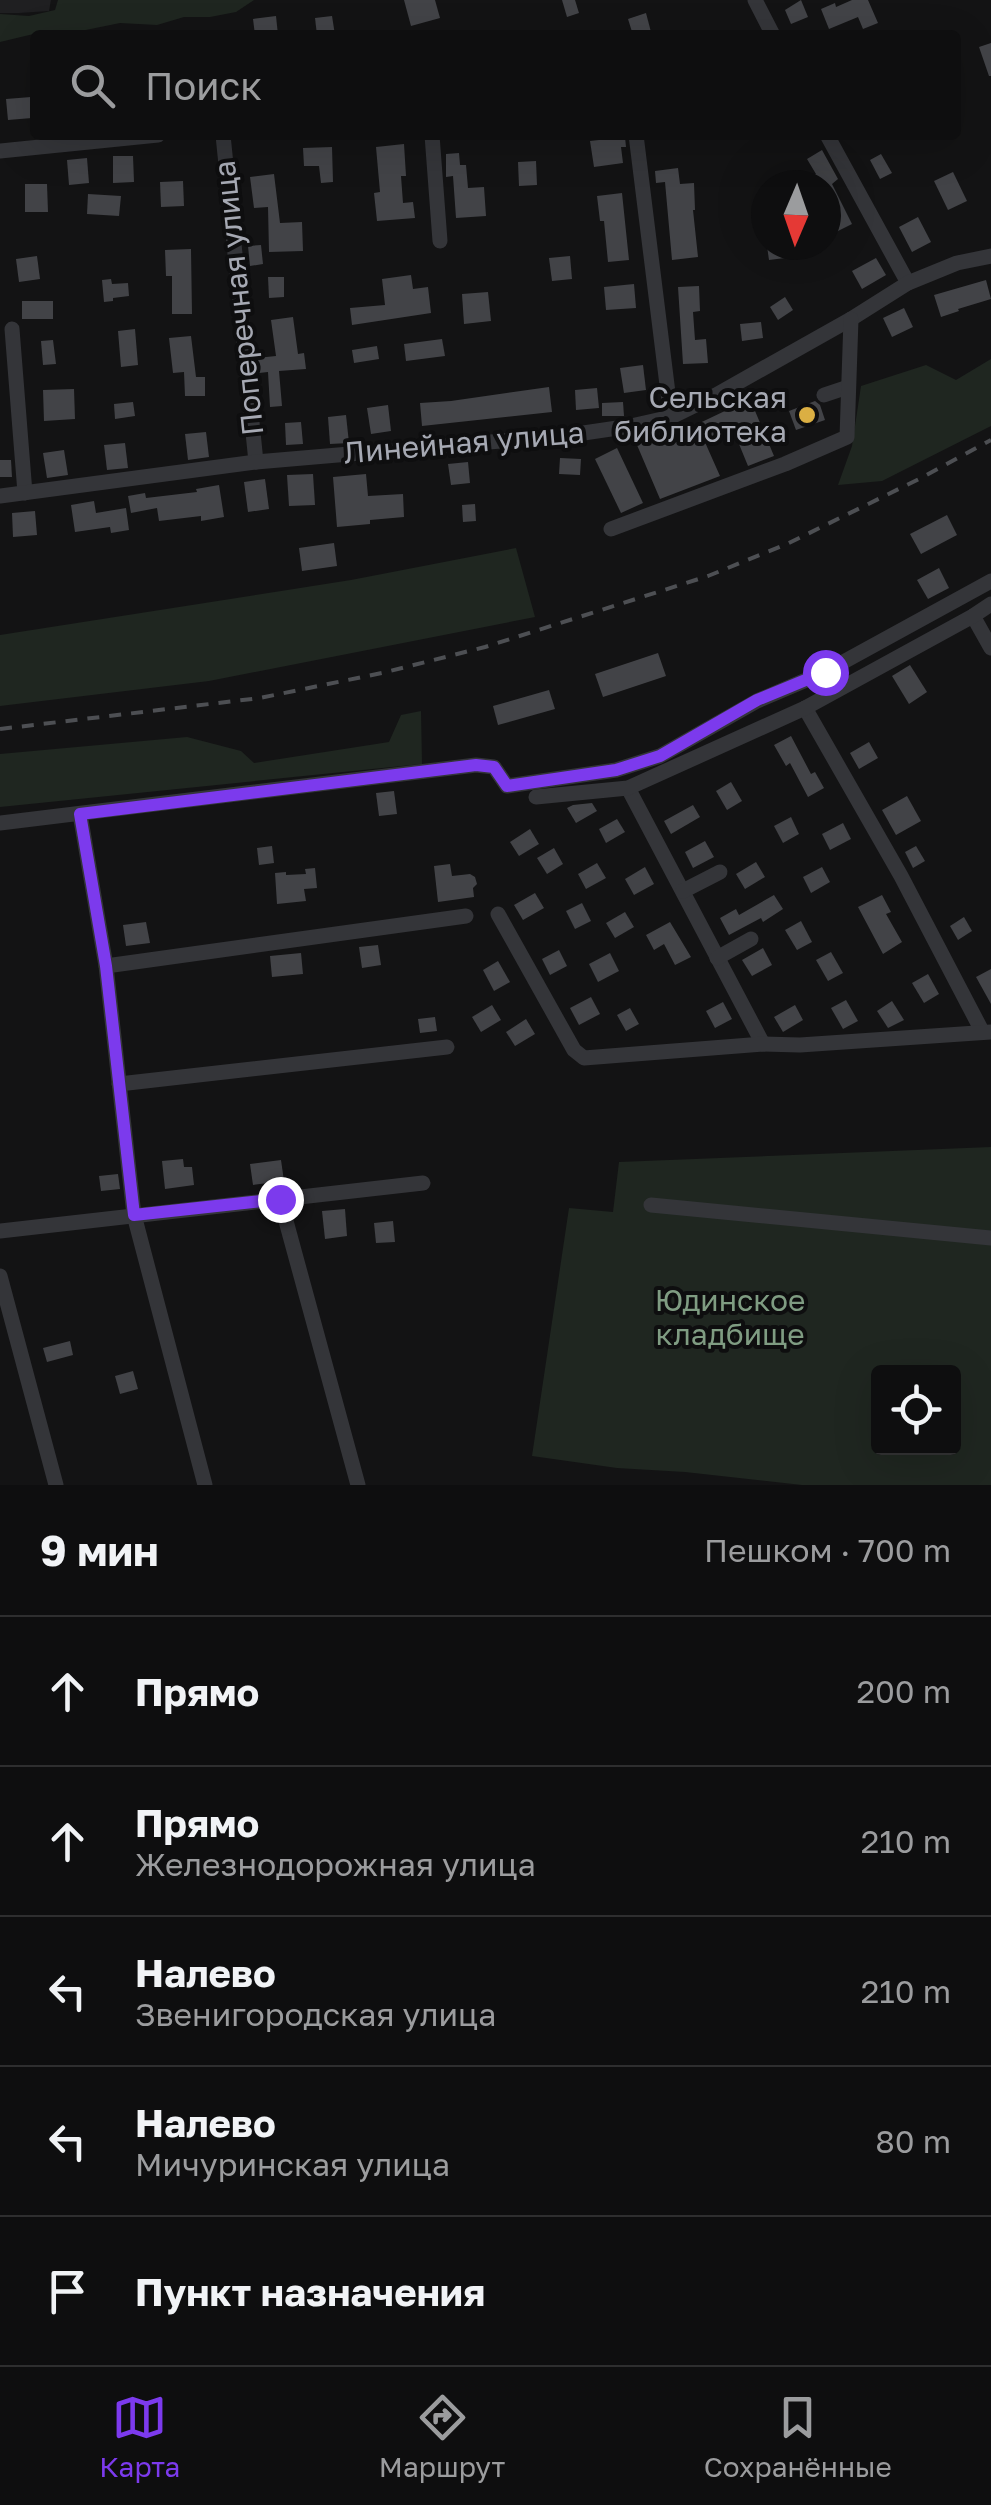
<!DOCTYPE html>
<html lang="ru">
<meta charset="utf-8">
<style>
:root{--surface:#0e0e0f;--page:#1c1c1d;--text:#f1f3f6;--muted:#9b9c9e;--line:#2e2e2f;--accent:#7c3aed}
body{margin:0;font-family:"Golos Text",sans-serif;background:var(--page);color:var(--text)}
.controls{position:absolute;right:30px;bottom:30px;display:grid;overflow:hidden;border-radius:10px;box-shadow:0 10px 40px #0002}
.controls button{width:90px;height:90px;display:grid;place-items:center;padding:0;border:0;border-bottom:2px solid var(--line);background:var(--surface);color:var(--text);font:50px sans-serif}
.compass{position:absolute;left:751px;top:170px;width:90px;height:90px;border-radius:50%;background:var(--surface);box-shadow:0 10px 40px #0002;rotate:182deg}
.stop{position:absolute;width:30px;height:30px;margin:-22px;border:8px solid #7c3aed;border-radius:50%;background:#fff}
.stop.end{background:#7c3aed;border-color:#fff;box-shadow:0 2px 10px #0008}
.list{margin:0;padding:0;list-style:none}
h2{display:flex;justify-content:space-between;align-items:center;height:130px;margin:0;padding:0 40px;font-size:42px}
h2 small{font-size:32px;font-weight:400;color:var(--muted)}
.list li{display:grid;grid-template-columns:65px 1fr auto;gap:30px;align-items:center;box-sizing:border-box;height:150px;padding:0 40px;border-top:2px solid var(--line)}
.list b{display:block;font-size:38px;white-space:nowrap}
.list p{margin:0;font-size:32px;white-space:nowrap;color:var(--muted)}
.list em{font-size:32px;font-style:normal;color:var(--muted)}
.icon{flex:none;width:55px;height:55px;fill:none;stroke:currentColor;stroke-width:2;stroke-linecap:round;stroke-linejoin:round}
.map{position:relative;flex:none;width:991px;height:1485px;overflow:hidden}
.search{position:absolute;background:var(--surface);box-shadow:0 10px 40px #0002;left:30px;right:30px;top:30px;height:110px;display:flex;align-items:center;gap:25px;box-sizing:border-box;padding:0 35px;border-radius:10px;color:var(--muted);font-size:38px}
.sheet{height:880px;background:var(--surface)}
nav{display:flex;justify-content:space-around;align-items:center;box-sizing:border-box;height:140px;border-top:2px solid var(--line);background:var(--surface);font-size:28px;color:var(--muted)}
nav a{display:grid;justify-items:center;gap:5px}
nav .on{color:var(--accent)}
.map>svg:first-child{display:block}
.built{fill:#1f1f21}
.green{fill:#1f2620;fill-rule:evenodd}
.building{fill:#424347}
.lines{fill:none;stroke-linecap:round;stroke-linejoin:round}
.minor{stroke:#343539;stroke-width:15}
.rail{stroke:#4d4f53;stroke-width:4;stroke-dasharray:12 10;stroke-linecap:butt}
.route{stroke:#7c3aed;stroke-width:12}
.poi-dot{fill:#dbaf43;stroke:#0e0e0f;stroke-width:4}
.labels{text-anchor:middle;stroke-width:8;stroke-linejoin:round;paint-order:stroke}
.street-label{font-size:30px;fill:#a6a9b3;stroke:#0e0e0f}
.poi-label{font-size:30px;fill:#a6a9b3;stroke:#0e0e0f;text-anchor:end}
.park-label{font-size:30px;fill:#7f9c82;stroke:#0e0e0f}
</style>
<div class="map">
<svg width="991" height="1485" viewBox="0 0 991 1485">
<rect width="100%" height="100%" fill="#131314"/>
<polygon class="built" points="0,0 51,0 49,11 19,13 0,13"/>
<g class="green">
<polygon points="58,0 254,0 236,12 210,17 184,17 157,25 120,23 71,33 58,34 46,31 0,42 0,14 29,16 55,10"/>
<polygon points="991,359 991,426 882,481 838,485 852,446 861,386 926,365 956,380"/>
<polygon points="516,548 535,617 209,681 0,706 0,635 351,580"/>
<polygon points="421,711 422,764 0,807 0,754 187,737 241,751 254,763 389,742 401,715"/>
<path d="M 991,1147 L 991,1485 L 802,1485 L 685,1472 L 617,1468 L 532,1456 L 569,1208 L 613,1212 L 619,1162 ZM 878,1372 L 954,1372 L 954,1448 L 878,1448 Z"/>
</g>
<g class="building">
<polygon points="404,0 435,0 440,18 411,26"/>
<polygon points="562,0 575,0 579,13 567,17"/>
<polygon points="801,0 808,17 791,24 785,10"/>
<polygon points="852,0 868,0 878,23 863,29 858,17 829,29 821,9 835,3 836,7"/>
<polygon points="646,13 651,32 633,35 628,19"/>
<polygon points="276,16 278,35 255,35 253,19"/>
<polygon points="332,16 335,35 317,35 315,18"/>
<polygon points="991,43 991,76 989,76 979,47"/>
<polygon points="31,97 32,118 8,120 6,99"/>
<polygon points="625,137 626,147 621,147 623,163 594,167 590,141"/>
<polygon points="404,144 406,176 401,176 403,203 413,202 415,218 377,221 374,193 380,192 376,147"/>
<polygon points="332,147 333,182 321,183 319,166 304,166 303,148"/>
<polygon points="822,150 838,179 832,184 852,224 826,237 826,185 798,185 816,174 807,159"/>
<polygon points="459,153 460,165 466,165 468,188 484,187 486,216 456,218 453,176 446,177 446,154"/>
<polygon points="881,154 892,173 880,179 870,160"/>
<polygon points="113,156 133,156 134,182 113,183"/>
<polygon points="87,158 89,183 69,185 67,160"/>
<polygon points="536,161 537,185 519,186 518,162"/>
<polygon points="678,168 680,184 694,183 695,210 693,210 698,257 672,260 665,182 656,183 655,171"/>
<polygon points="953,172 967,201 948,210 934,181"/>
<polygon points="274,174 280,223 302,222 303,251 269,252 268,207 254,208 250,177"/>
<polygon points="183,181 184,206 161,207 160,182"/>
<polygon points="25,184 47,184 48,212 25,212"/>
<polygon points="622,193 629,260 608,262 604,221 600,221 597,196"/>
<polygon points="88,194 121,196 119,216 87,214"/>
<polygon points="918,217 931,242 912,252 899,227"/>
<polygon points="261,245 263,264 250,266 248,246"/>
<polygon points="783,245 785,258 769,260 767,246"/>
<polygon points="191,249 192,314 172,314 172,276 166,276 165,250"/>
<polygon points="37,256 40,279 19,282 16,259"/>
<polygon points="570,256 572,279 552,281 549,258"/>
<polygon points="876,258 886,275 862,289 852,271"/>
<polygon points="411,275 413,289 428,287 431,313 352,325 350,308 385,305 382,279"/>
<polygon points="268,277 284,277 284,297 269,298"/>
<polygon points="111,279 112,284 128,283 129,296 113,298 113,301 104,302 102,280"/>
<polygon points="986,280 991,299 958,309 959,311 941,317 934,295"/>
<polygon points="634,284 636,308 606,310 604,287"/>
<polygon points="699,286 700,311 693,312 695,340 706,339 708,363 683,364 678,287"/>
<polygon points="488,292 491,321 464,324 462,294"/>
<polygon points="785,297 793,310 778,320 770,307"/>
<rect x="22" y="301" width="31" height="18"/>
<polygon points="904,308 913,327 892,337 883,318"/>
<polygon points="293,317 298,354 304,353 306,369 279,371 282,406 270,407 268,372 259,373 257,358 276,356 271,320"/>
<polygon points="761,322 763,338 742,341 740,324"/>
<polygon points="135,329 138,365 121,367 118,331"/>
<polygon points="191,336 196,377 205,377 205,396 185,396 184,372 173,373 169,338"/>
<polygon points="442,339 445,356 406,361 404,344"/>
<polygon points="53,340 56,364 43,365 41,341"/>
<polygon points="377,346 379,359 354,363 352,350"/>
<polygon points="643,365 646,390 624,393 620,368"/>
<polygon points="549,387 552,412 422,426 420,403 451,401"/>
<polygon points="597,388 599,408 576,410 575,390"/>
<polygon points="74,389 75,419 44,421 43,390"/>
<polygon points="750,399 774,456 748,466 732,427 704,440 720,476 660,499 637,445 662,435 664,440"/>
<polygon points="815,401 820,405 825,420 796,430 789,411"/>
<polygon points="133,402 135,416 115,419 114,404"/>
<polygon points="623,402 624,416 602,416 602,403"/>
<polygon points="388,405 391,431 371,434 367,408"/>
<polygon points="346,415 349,443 330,444 328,417"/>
<polygon points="301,422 303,444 286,445 285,423"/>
<polygon points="206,432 209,457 188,460 185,434"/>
<polygon points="125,443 128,468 107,470 104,445"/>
<polygon points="617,448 643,503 621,513 595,459"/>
<polygon points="64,450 68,475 47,478 43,453"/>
<polygon points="560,458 581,459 580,475 559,474"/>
<polygon points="0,460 11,460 12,477 0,477"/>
<polygon points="468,462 470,483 451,485 448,464"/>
<polygon points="313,474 315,505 289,506 287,475"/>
<polygon points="366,474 368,496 403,494 404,517 370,520 370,524 337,527 333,477"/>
<polygon points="265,479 269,509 248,512 244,482"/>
<polygon points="219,485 224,517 201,521 201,516 159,521 157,508 131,513 128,496 145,493 146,498 197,492 196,489"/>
<polygon points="94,501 96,513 126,508 129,530 111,533 110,527 75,532 71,505"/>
<polygon points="475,504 476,521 463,522 462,505"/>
<polygon points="35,511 37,535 13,537 12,513"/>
<polygon points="947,515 957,535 921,554 910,534"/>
<polygon points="334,543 337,566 302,571 299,548"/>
<polygon points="939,568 949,588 928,599 917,580"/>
<polygon points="658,653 666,676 603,697 595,674"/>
<polygon points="910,665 927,692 909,704 892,676"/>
<polygon points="549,690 555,709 498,725 493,706"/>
<polygon points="791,736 811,774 815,772 824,788 808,797 790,763 786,766 774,745"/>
<polygon points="869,742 878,758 859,769 850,753"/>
<polygon points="731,782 742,801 727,810 716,791"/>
<polygon points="394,791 397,814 379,816 376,793"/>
<polygon points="907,796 921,821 896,835 882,810"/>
<polygon points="592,803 597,811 576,823 567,808 573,805"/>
<polygon points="693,805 700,817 671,834 664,821"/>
<polygon points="791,817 799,834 783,843 774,826"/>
<polygon points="617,819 625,832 606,843 599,829"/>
<polygon points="843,823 851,839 830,850 822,834"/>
<polygon points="530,829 539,844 519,856 510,842"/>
<polygon points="705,841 714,857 693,868 685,852"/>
<polygon points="272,846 274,863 259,865 257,848"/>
<polygon points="916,846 925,861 913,868 905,852"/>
<polygon points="554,848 563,864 547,874 537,858"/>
<polygon points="756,862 765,877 745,889 736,874"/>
<polygon points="597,863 606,878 586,889 578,874"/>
<polygon points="450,864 452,876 470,874 475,877 477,884 473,888 474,897 438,902 434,866"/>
<polygon points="645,867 654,884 634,895 625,879"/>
<polygon points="822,867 830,882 811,893 803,877"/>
<polygon points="315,868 317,888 304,889 306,901 277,904 275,873 286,872 286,875 306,874 305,869"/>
<polygon points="535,893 544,908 523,920 514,905"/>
<polygon points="774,895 783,909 763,922 761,918 729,935 720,918 736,909 739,915"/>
<polygon points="882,895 891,912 886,914 902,942 883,954 858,907"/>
<polygon points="582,903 591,921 575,929 566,911"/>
<polygon points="625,912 634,927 615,938 606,923"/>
<polygon points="964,917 972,931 958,940 950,926"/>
<polygon points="801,921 812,942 797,950 785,930"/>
<polygon points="146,922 150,943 126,946 123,925"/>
<polygon points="670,922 691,957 675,965 664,944 654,950 646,935"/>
<polygon points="378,945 381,965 362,968 359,947"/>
<polygon points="763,948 772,965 752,976 742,960"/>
<polygon points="559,950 567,966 550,975 542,959"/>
<polygon points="831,952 843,973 828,981 816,960"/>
<polygon points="301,953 303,974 272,977 270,956"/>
<polygon points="610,953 619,971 598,982 589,964"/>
<polygon points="498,961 510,982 494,991 483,970"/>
<polygon points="991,969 991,1004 976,977"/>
<polygon points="928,974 939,994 924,1003 912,983"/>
<polygon points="591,997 600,1014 579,1025 570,1008"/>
<polygon points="846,1000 858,1021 843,1029 831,1008"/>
<polygon points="892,1001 904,1020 888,1028 877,1011"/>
<polygon points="723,1002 732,1019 715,1028 706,1011"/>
<polygon points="492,1005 501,1020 481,1032 472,1017"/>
<polygon points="795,1005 803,1020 783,1032 774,1017"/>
<polygon points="630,1008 639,1024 626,1031 617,1015"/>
<polygon points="435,1017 437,1031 420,1033 418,1019"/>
<polygon points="526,1019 535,1034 515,1046 506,1032"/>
<polygon points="183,1159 184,1167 192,1167 194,1185 165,1189 162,1161"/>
<polygon points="281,1160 284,1181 253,1185 250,1164"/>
<polygon points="118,1174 120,1189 101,1191 99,1176"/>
<polygon points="345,1209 347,1236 325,1239 322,1211"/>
<polygon points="393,1221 395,1242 376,1243 374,1223"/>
<polygon points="70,1341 73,1355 47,1362 43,1348"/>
<polygon points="133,1371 138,1389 120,1394 115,1376"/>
</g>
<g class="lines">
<g class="minor">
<polyline points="755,0 773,35"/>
<polyline points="223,135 256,462"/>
<polyline points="432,135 440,241"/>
<polyline points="636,135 671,417"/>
<polyline points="827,135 908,283"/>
<polyline points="0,151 158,135"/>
<polyline points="12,329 25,493"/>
<polyline points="824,395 848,387"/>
<polyline points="0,496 256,462 570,435 631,426 671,417 716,395 851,319 908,283 957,263 991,256"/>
<polyline points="611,529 785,464 847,437 851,319"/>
<polyline points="973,616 991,648"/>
<polyline points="805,708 901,876 982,1031"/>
<polyline points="628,788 763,1044"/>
<polyline points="536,797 628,788 805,708 973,616 991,604"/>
<polyline points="80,814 106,966 134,1215 205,1485"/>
<polyline points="0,823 476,765 494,767 507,786 616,770 660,756 757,701 825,672 991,581"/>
<polyline points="683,891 720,872"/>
<polyline points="498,914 574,1050 584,1058 763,1044 800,1045 991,1032"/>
<polyline points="717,958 751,939"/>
<polyline points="106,966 466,916"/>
<polyline points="119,1084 447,1047"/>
<polyline points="280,1199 358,1485"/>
<polyline points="651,1205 991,1238"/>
<polyline points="0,1231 423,1183"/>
<polyline points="0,1276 56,1485"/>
</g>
<polyline class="rail" points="0,729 260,698 382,673 485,647 708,576 787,544 923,477 991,440"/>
</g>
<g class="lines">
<polyline class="route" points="280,1199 134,1215 106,966 80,814 476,765 494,767 507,786 616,770 660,756 757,700 825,672"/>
</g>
<circle class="poi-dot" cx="807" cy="415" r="10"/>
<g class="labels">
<g class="street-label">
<text transform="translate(239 298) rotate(-96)" y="10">Поперечная улица</text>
<text transform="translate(464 443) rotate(-5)" y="10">Линейная улица</text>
</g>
<g class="poi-label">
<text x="787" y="408">Сельская<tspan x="787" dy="34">библиотека</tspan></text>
</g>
<g class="park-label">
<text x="730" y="1311">Юдинское<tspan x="730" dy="34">кладбище</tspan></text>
</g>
</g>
</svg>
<div class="controls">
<button><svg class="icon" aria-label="locate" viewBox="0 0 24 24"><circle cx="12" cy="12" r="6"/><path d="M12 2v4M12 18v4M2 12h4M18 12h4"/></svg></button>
</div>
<svg class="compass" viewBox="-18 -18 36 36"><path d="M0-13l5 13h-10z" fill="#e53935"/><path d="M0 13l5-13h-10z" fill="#9b9c9e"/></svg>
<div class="stop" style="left:825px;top:672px"></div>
<div class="stop end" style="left:280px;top:1199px"></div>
<div class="search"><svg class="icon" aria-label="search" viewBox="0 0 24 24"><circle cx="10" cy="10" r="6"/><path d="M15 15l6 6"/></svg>Поиск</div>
</div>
<section class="sheet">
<h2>9 мин<small>Пешком · 700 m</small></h2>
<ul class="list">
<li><svg class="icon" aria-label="ahead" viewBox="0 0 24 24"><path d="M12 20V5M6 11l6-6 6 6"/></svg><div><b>Прямо</b></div><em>200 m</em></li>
<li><svg class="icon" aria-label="ahead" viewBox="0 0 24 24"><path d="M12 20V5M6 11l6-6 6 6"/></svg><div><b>Прямо</b><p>Железнодорожная улица</p></div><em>210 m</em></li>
<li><svg class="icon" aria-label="left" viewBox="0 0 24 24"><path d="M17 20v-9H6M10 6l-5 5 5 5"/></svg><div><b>Налево</b><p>Звенигородская улица</p></div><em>210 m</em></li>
<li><svg class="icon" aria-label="left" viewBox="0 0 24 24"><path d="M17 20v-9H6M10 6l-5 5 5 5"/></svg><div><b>Налево</b><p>Мичуринская улица</p></div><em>80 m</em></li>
<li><svg class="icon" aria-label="arrive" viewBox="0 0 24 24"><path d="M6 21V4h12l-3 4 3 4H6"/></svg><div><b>Пункт назначения</b></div></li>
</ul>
</section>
<nav>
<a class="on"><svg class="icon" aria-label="map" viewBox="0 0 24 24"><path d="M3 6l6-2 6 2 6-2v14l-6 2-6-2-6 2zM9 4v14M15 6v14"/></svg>Карта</a>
<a><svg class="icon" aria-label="directions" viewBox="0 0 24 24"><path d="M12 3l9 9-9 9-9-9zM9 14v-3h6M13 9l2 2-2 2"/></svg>Маршрут</a>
<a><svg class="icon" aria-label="saved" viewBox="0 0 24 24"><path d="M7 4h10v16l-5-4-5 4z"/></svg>Сохранённые</a>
</nav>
